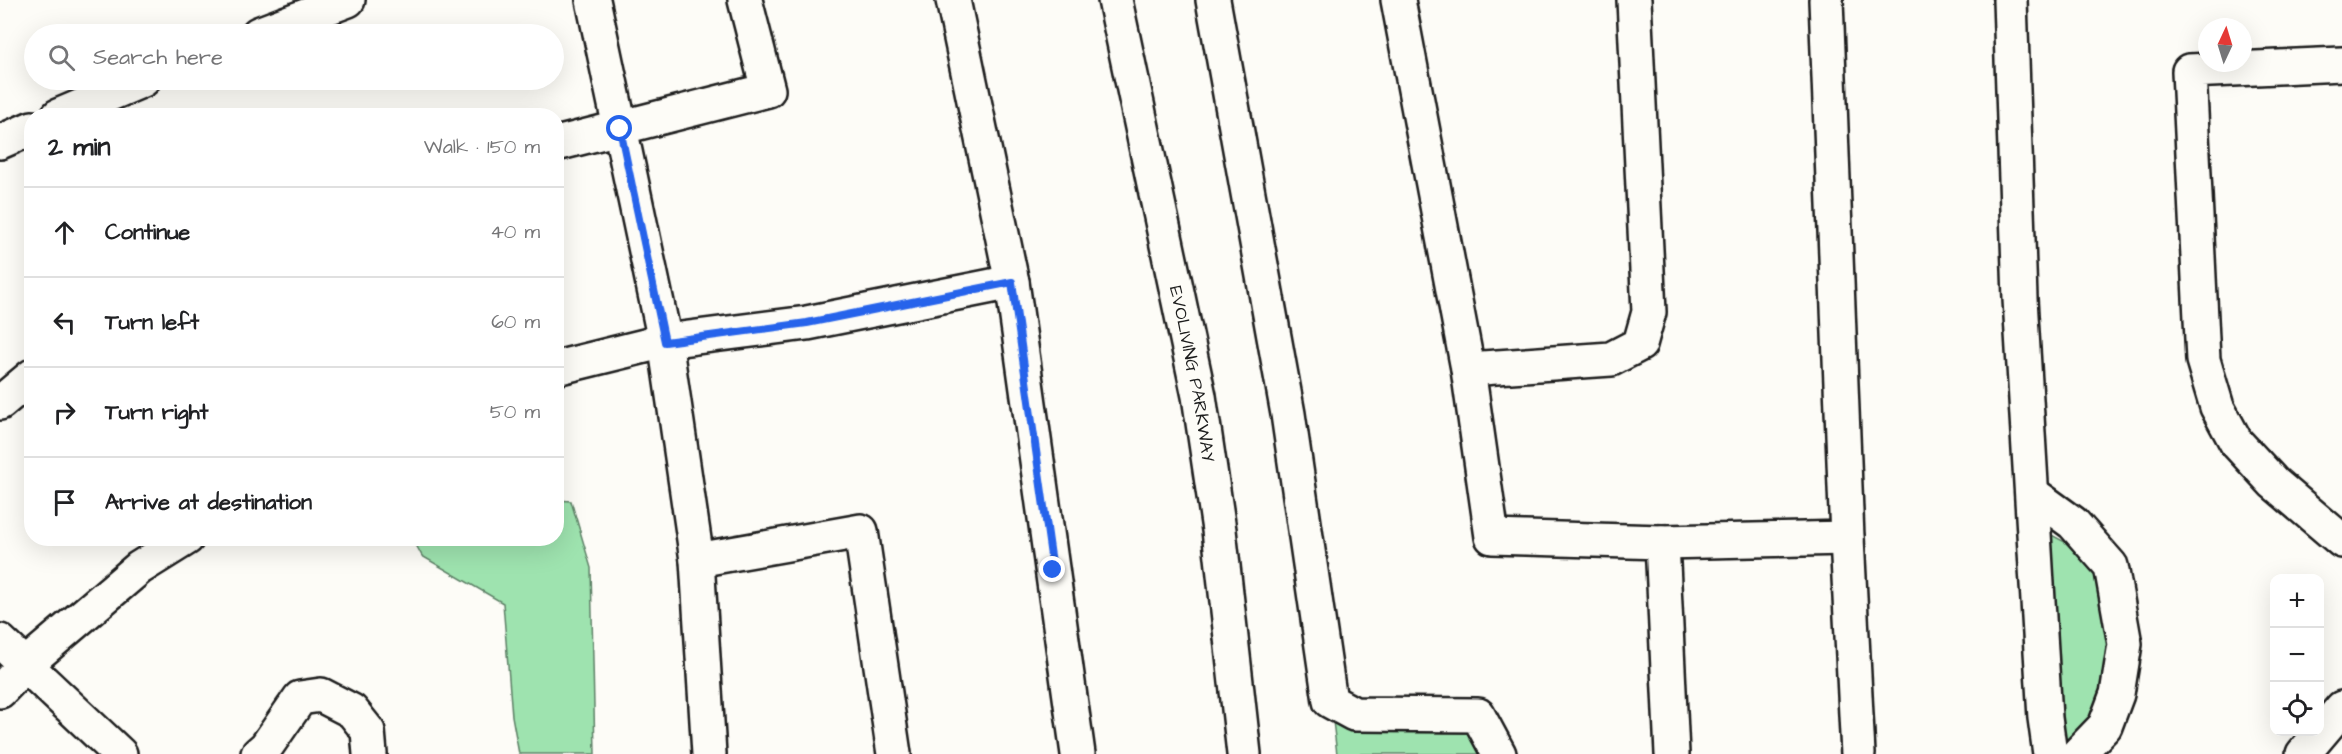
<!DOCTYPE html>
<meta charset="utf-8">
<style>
:root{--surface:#fff;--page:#f2f2f2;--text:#202124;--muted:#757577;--line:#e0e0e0}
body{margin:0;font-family:"Architects Daughter",sans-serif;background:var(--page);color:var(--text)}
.controls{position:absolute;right:18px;bottom:18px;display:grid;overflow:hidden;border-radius:12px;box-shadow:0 6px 24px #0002}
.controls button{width:54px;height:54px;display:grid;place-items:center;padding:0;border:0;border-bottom:2px solid var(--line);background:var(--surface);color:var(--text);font:30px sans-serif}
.compass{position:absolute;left:2198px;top:18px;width:54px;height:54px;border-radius:50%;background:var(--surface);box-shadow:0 6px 24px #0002;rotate:4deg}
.stop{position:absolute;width:18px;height:18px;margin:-14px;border:4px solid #2563eb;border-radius:50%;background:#fff}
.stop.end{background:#2563eb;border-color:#fff;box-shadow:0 2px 6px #0008}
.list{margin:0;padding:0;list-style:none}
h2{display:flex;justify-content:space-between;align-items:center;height:78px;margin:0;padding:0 24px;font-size:26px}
h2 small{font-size:20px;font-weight:400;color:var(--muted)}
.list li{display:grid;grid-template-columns:39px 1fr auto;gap:18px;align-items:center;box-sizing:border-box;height:90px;padding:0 24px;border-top:2px solid var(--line)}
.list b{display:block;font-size:22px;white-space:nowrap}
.list em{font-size:20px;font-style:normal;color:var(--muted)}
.icon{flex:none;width:33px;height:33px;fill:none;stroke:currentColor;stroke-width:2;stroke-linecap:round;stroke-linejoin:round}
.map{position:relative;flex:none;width:2342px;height:754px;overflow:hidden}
.search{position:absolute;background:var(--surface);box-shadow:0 6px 24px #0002;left:24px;top:24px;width:540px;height:66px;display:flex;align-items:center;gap:15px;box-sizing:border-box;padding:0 21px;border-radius:33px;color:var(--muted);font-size:22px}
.panel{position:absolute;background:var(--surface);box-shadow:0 6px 24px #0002;left:24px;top:108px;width:540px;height:438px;border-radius:24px}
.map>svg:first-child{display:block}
.green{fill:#9ee3af;stroke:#5d8066;stroke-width:1.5}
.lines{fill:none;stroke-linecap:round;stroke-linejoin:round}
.street-casing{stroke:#1c1c1c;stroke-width:38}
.secondary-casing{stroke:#1c1c1c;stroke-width:38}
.street{stroke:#fdfcf7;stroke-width:33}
.secondary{stroke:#fdfcf7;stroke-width:33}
.route{stroke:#2563eb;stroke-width:8}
.labels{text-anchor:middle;stroke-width:6;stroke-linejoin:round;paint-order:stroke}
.street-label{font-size:18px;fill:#1c1c1c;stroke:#fdfcf7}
</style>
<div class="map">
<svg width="2342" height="754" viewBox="0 0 2342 754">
<rect width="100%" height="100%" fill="#fdfcf7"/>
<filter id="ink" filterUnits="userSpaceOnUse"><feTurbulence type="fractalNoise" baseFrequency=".0167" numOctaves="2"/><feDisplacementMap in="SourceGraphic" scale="12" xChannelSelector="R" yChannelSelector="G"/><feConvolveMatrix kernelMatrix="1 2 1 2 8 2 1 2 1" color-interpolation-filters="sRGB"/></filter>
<g filter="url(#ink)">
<g class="green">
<polygon points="557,500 571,501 591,568 595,754 519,754 512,716 503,603 422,556 413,539 556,538"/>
<polygon points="2044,531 2065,542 2102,577 2116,645 2100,718 2057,754"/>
<polygon points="1332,713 1477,724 1491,754 1337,754"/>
</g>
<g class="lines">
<g class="street-casing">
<g id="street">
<polyline points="593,0 665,341 697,560 709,754"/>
<polyline points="953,0 1012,282 1078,754"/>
<polyline points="1213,0 1288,414 1330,701 1354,714 1478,715 1499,754"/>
<polyline points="1398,0 1468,369 1492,537 1662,542 1847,538"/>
<polyline points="1826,0 1847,538 1858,754"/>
<polyline points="2010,0 2020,299 2045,718 2050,754"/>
<polyline points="258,34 348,0"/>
<polyline points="2342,64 2189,71 2203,360 2217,407 2236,442 2274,483 2342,541"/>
<polyline points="58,116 143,80"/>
<polyline points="0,142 32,128"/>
<polyline points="556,144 768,90 745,0"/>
<polyline points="556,368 665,341 807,323 1012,282"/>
<polyline points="1468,369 1611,359 1640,344 1649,312 1634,0"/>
<polyline points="0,403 32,376"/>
<polyline points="2033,494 2073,523 2111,566 2125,644 2117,694 2105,726 2078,754"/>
<polyline points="1662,542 1672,754"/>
<polyline points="697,560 861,531 894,754"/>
<polyline points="0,641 120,754"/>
<polyline points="0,691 25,665 139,568 187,538"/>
<polyline points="258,754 266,747 300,698 321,695 352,711 368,731 370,754"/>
<polyline points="2303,754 2342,708"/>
</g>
</g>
<g class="secondary-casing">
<g id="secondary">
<path id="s1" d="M 1115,0 L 1199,396 L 1219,530 L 1244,754"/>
</g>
</g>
<use href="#street" class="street"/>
<use href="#secondary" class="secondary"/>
</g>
</g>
<g class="lines" filter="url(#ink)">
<polyline class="route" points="620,129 665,342 807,323 1012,282 1053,570"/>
</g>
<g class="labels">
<g class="street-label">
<text dy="6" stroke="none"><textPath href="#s1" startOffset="382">EVOLIVING PARKWAY</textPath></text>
</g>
</g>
</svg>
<div class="controls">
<button>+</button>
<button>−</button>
<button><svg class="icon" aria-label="locate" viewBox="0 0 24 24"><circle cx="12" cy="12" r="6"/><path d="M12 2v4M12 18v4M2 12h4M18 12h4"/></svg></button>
</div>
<svg class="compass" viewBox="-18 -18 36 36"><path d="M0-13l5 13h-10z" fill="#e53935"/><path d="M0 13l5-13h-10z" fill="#757577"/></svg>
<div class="stop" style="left:620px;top:129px"></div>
<div class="stop end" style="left:1053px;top:570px"></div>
<div class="search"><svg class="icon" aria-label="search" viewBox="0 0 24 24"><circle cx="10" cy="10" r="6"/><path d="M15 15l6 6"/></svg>Search here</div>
<section class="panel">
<h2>2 min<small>Walk · 150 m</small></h2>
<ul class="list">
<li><svg class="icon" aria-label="ahead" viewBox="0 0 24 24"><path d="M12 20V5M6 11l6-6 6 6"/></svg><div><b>Continue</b></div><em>40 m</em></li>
<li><svg class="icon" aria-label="left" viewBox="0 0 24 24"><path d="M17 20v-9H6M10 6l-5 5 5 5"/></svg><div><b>Turn left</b></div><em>60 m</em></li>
<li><svg class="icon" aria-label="right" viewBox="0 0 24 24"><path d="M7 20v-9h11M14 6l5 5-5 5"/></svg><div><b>Turn right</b></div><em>50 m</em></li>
<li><svg class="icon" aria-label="arrive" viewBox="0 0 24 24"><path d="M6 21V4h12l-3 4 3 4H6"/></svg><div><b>Arrive at destination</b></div></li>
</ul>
</section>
</div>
